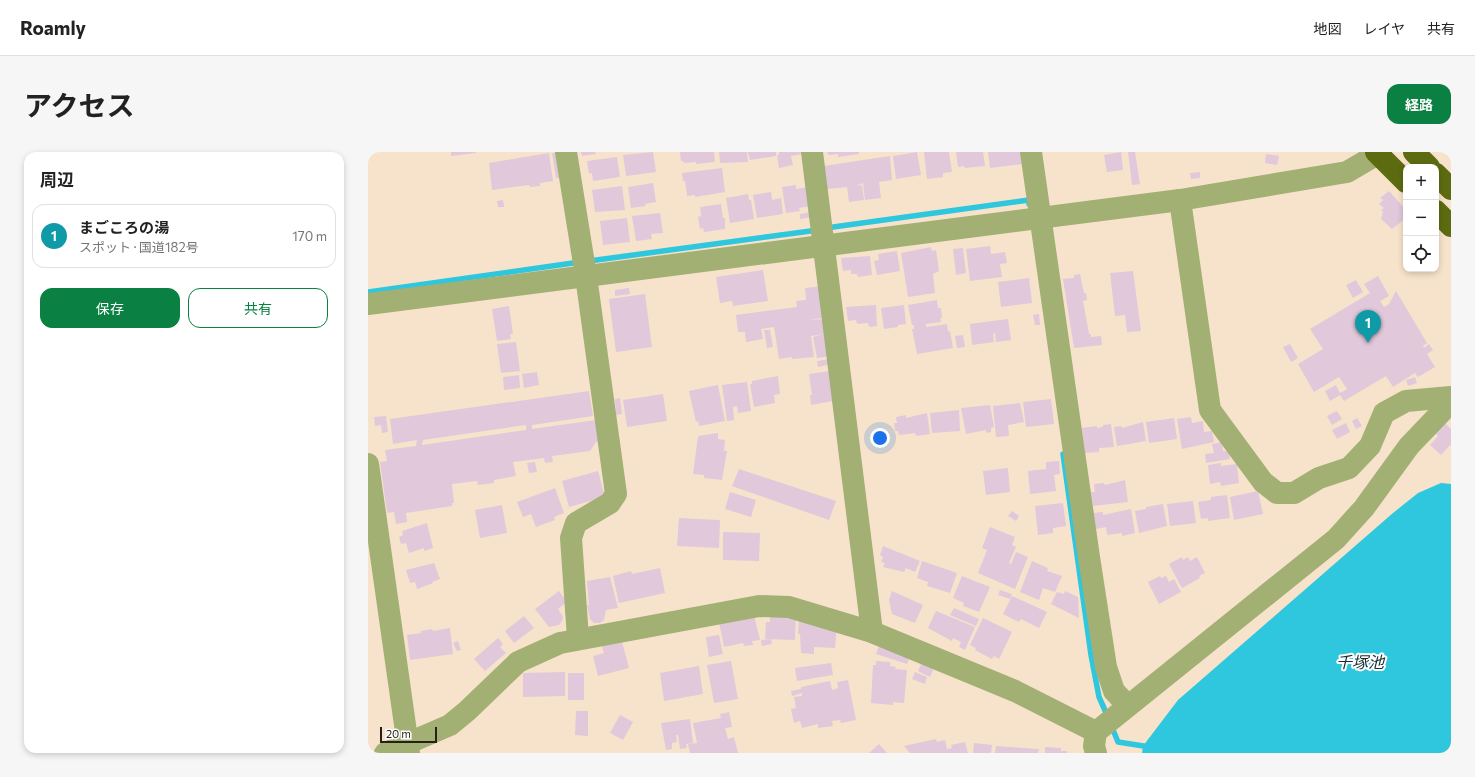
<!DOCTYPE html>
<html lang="ja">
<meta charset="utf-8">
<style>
:root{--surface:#fff;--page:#f6f6f6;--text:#222;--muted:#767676;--line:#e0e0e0;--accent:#0b8043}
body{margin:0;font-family:Commissioner,"Noto Sans JP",sans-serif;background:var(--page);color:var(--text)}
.controls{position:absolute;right:12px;top:12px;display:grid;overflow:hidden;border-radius:8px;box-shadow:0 2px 6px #0003}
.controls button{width:36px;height:36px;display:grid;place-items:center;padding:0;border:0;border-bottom:1px solid var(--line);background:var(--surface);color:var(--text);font:20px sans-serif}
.scale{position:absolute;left:12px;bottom:10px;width:57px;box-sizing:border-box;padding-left:4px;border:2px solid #282018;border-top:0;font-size:11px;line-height:14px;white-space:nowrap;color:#282018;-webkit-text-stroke:3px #fff;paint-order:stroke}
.you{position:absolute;left:512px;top:286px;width:14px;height:14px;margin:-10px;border:3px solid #fff;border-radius:50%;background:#1a73e8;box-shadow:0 0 0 6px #1a73e833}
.badge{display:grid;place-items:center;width:26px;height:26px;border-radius:50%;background:var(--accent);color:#fff;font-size:13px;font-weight:700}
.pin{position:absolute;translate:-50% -33px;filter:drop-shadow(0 1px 2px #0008)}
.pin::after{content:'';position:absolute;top:21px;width:14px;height:12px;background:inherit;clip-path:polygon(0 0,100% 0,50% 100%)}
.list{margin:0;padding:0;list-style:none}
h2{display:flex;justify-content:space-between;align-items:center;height:52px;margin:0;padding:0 16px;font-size:17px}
h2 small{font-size:13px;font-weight:400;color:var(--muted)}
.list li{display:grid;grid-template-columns:26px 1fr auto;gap:12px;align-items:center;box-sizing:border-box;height:64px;margin:0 8px 8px;padding:0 8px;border:1px solid var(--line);border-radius:12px}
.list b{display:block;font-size:15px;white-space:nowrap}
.list p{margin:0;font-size:13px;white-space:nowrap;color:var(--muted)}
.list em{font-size:13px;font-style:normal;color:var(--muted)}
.actions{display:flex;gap:8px;padding:12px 16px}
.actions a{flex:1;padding:9px 0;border:1px solid var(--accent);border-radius:12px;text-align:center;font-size:14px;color:var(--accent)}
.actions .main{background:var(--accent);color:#fff}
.icon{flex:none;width:22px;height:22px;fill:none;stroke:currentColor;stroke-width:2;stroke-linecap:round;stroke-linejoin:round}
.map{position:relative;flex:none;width:1083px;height:601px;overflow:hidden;border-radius:12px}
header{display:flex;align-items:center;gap:24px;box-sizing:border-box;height:56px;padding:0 20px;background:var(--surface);border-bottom:1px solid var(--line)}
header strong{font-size:19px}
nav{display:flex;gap:22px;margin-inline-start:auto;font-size:14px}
.intro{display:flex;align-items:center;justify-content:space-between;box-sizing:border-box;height:96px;padding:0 24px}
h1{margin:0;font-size:28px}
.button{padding:10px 18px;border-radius:12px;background:var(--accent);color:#fff;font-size:14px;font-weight:700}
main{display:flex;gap:24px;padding:0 24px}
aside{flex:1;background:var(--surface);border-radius:12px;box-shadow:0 2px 6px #0003}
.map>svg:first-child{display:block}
.water{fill:#2ec7dd}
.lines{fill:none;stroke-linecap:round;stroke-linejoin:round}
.stream{stroke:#2ec7dd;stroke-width:5.5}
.building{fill:#e1c8db;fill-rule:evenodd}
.minor{stroke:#a3b074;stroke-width:22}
.highway{stroke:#5d6b10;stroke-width:22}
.labels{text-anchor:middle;stroke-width:4;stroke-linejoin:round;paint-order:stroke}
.water-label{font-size:16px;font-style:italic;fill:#162e32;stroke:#fff}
</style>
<header>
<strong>Roamly</strong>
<nav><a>地図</a><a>レイヤ</a><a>共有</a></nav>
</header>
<div class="intro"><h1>アクセス</h1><a class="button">経路</a></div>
<main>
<aside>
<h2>周辺<small></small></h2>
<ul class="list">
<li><span class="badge" style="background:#0f9aa8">1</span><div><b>まごころの湯</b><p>スポット · 国道182号</p></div><em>170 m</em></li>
</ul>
<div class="actions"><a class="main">保存</a><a>共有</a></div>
</aside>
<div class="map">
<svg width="1083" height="601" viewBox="0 0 1083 601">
<rect width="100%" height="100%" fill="#f7e3cb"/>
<polygon class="water" points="1073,331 1083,332 1083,601 774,601 775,594 810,548 1025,361 1050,341"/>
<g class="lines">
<g class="stream">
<polyline points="458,76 661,48 661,52"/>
<polyline points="221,109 450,78"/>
<polyline points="0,140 212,110"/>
<polyline points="695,302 723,503 731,545 740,565"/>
<polyline points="743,573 750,590 782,595"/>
</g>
</g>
<g class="building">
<polygon points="83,0 108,0 108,1 83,4"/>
<polygon points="213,0 227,0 228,2 214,4"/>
<polygon points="285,0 288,20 258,24 255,3"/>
<polygon points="312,0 346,0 347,10 328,12 328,10 316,11 315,9 313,9"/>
<polygon points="351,0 379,0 380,10 352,11"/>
<polygon points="380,0 408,0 408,4 382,8"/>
<polygon points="411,0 435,0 435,2 423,4 425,13 411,16 409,3 411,3"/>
<polygon points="459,0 491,0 491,2 470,5 470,2 461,3"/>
<polygon points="549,0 553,23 528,27 525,4"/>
<polygon points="556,0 581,0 584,20 575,21 575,25 559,27"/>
<polygon points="588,0 615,0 617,14 597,16 596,14 590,15"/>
<polygon points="620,0 652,0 654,12 622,16"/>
<polygon points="753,0 755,18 739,20 736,3"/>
<polygon points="760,0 767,0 772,32 764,33"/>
<polygon points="181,1 185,29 172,31 172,34 162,35 161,33 124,38 121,11"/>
<polygon points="184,1 188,1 193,26 188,26"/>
<polygon points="898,2 911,4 909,13 897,11"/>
<polygon points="522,4 524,28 511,30 513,46 497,48 495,31 488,34 494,33 496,48 481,50 479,35 459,37 456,14"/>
<polygon points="249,5 252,25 225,29 224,21 221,22 219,9"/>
<polygon points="354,16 357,40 327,45 327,43 319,44 317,29 315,29 314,21"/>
<polygon points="832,20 832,26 823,27 822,21"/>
<polygon points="285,31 288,50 277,52 278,54 263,56 260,35"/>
<polygon points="428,33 428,37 440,35 443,54 431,56 432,59 418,61 414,35"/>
<polygon points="254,34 257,58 227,60 224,38"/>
<polygon points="1021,39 1038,58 1038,66 1024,77 1013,67 1015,60 1013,58 1016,56 1011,52 1015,48 1012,46"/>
<polygon points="403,40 404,48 413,46 415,62 389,66 385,43"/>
<polygon points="380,42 381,48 383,48 386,67 362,71 358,46"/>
<polygon points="135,48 136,55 130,55 129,49"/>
<polygon points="353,52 355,66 357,66 357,77 336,80 335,76 332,77 330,65 333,64 332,55"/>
<polygon points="443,60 444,65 432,67 432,62"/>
<polygon points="292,61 295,81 283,82 284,87 268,89 264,64"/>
<polygon points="259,66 262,90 235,93 232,69"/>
<polygon points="622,94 623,102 637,100 639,111 632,112 634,125 602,129 598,97"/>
<polygon points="563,95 564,99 568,98 571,119 565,122 567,141 540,145 533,101"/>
<polygon points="595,96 598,121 588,123 585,97"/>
<polygon points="529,99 532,119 509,123 506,109 511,108 510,102"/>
<polygon points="502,104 504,123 490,125 489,122 483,122 483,118 475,119 473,106"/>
<polygon points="395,118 400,149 365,154 364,149 352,151 348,125"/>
<polygon points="765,119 773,179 759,180 757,163 747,164 742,121"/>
<polygon points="712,122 716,141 718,141 719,148 715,149 721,182 723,182 723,185 733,184 734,193 706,196 695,127 706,126 706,123"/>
<polygon points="1010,124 1021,144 1012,149 1016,155 1021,152 1028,139 1059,191 1055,194 1056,196 1061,192 1065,198 1059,202 1067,215 1050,225 1047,221 1025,235 1018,224 976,249 972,243 962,249 957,239 968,233 972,241 979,237 971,225 946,240 930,212 955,197 942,177 1002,141 996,132"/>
<polygon points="661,126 664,151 633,155 630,130"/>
<polygon points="988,128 995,140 985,146 978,133"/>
<polygon points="455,134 459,165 441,168 457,167 464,204 449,206 445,185 455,182 443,184 446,205 424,207 424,205 411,207 406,175 393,177 395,187 378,190 377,180 370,180 368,163 429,155 428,149 438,148 437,136"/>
<polygon points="261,136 262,142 247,144 247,138"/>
<polygon points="277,142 284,195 248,200 241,147"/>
<polygon points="569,148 570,156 573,156 574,166 572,166 573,170 558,172 558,175 579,172 580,180 582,179 585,196 549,202 544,177 546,177 546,173 544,173 540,153"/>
<polygon points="508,153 509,174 501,175 500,171 489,172 488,168 480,169 478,155"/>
<polygon points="536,153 538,172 530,173 530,175 516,177 513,156"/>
<polygon points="141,154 145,182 142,182 143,187 129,189 124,157"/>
<polygon points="671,162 672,173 667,173 665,163"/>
<polygon points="640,167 643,188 628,190 627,181 625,182 626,190 604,193 602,172"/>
<polygon points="396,178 402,178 405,195 399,196"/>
<polygon points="595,183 597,195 589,196 587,184"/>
<polygon points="148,190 152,219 133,221 129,192"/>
<polygon points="922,192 930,206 923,210 915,195"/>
<polygon points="462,207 464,212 450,215 449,209"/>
<polygon points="462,219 465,249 443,253 442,243 444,243 441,222"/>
<polygon points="169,220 171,233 156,236 154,222"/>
<polygon points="151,223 152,236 136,238 135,225"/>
<polygon points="410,224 412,242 406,243 407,251 386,255 382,232 384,232 384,229"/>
<polygon points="1047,225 1049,231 1040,234 1038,228"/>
<polygon points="379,230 383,259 370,261 369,254 365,255 366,268 359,269 354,233"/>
<polygon points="350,233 357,269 331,274 330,269 328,270 321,239"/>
<path d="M 221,239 L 225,264 L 164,273 L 164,277 L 228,268 L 231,289 L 228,290 L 222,299 L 184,304 L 185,310 L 177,311 L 176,306 L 145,310 L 148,324 L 126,328 L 126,331 L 110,333 L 109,329 L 84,332 L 86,351 L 84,351 L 84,354 L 38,361 L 39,370 L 28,372 L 26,360 L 19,361 L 12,310 L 19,309 L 17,298 L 48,294 L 49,288 L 25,292 L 22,267 ZM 158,273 L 158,278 L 54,293 L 55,288 Z"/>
<polygon points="295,242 299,269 259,275 255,248"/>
<polygon points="252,246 254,262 248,263 247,247"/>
<polygon points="683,247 686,272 658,275 655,250"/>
<polygon points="652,251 656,270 640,273 641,284 628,285 625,254"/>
<polygon points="622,253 626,275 623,276 623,280 618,281 618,278 598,282 593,256"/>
<polygon points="591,258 592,279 564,281 562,261"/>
<polygon points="969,259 974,267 964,273 959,264"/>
<polygon points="559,261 562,282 548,284 547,281 531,283 530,279 527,279 526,271 529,271 528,265 538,263 538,266"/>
<polygon points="18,264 20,280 14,281 13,273 7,274 6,265"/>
<polygon points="823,265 824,271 835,269 836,280 844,279 846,290 814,297 809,267"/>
<polygon points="806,266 809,287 781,291 778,270"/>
<polygon points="989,266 994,274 988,277 984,269"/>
<polygon points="775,270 778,289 749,294 746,275 754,274 754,276"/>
<polygon points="1076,270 1083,277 1083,294 1082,293 1073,303 1062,293 1070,284 1066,280"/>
<polygon points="978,271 982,280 969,287 964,278"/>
<polygon points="743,272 746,295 731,296 731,300 717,301 714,276 729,274 729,276 735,275 735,273"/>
<polygon points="350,281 350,287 357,288 356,299 359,299 354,328 336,326 336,323 325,322 330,284"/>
<polygon points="854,290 855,299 861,299 862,307 838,311 837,302 846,301 844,292"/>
<polygon points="691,309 692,322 686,323 688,339 662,342 660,319 678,317 678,310"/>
<polygon points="167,310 169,320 161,321 159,311"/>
<polygon points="853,311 853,314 869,312 871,331 853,334 852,330 842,332 840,313"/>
<polygon points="640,316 642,340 618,343 615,319"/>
<polygon points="371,317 468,349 461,368 364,334"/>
<polygon points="230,319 237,345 201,355 194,329"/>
<polygon points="757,328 760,350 725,354 723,340 727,340 726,332 736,331 737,333"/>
<polygon points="187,336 196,361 186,365 187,368 168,375 163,362 155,365 149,350"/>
<polygon points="890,339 895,362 866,368 862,345"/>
<polygon points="362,340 388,348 383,365 357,357"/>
<polygon points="859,343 862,366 840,369 840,366 833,367 830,350 843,348 843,345"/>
<polygon points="825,349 828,371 802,374 799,352"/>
<polygon points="695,351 698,374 685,376 685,381 670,383 667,354"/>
<polygon points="795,352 799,374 771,381 767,359 778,357 778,355"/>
<polygon points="134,353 139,381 112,386 107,358"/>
<polygon points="763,357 767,381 754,384 754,381 739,383 738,375 728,377 725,361 735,360 735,363"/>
<polygon points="644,359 651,364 648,369 640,364"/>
<polygon points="311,366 352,368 351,396 309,394"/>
<polygon points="59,371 65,396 56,399 56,396 41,401 38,391 33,392 31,385 35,383 34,379"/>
<polygon points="622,375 647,385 644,393 648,395 641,411 643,412 648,400 660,405 647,437 610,421 619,398 614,396"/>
<polygon points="355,380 392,381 391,409 355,408"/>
<polygon points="515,394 552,409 547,420 538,416 536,420 515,415 517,411 513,410 515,405 512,403"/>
<polygon points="814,405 815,408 820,405 822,409 829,405 837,421 831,424 832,426 814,436 801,412"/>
<polygon points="554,409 589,421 582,441 559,434 560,430 549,426"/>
<polygon points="664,409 680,416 679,419 694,424 687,440 675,436 671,448 652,440"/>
<polygon points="66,411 72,427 64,430 65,431 49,437 47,430 42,431 38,418"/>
<polygon points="292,416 297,441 251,451 245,424 263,419 264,422"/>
<polygon points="594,424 622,435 611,460 595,454 596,451 585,446"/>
<polygon points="792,424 793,426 798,424 801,430 806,427 813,440 791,452 780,430"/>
<polygon points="242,425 250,456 238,458 236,468 232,471 226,471 222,467 219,453 221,453 219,429"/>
<polygon points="632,438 644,442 642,447 630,443"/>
<polygon points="191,439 199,450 190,457 195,465 194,469 191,473 181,475 167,457"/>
<polygon points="524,439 555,453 547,471 524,462 521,448"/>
<polygon points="697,439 710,445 711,466 683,452 689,440 696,442"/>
<polygon points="644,444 679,460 671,476 653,467 651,470 635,462"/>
<polygon points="586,456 611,467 608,474 582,463"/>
<polygon points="568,459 607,475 597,498 591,495 593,490 585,486 584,489 560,476"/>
<polygon points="402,462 428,463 427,488 397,487 398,470 402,470"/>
<polygon points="386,463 392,488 384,489 385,493 376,494 375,491 356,495 351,470"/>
<polygon points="156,464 166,476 146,491 137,479"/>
<polygon points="431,465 469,471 467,496 446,495 446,502 433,501 432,482 430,482"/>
<polygon points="615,466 644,480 631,507 626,504 624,507 607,498 608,496 602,493"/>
<polygon points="82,476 85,502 42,508 39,483 53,481 53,479 64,477 65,479"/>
<polygon points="351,483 355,502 341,505 338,485"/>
<polygon points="515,483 542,504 539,512 508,502"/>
<polygon points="130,486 135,492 132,495 138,501 117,519 106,507"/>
<polygon points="253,486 261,516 230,524 225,504 236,501 233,491"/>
<polygon points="403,487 404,492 394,494 393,488"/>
<polygon points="90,489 93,498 89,499 85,491"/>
<polygon points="557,503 569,509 562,525 550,519"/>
<polygon points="363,509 370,547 346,551 339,513"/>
<polygon points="508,509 522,510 522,514 528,515 527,517 539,518 536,551 525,550 525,553 503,551 505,513 508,513"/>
<polygon points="463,511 465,523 429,529 427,516"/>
<polygon points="331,514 335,542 296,549 292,521"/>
<polygon points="197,520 197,544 155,545 155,521"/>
<polygon points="547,520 559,525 557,532 544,527"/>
<rect x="200" y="521" width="16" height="27"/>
<polygon points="480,528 488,568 473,571 472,568 464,569 465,574 450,576 450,572 434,576 432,569 426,571 423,557 428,556 426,545 434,544 434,541 424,544 423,539 433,537 433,535 462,529 464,538 470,536 469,530"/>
<polygon points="208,559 220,559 220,584 207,583"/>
<polygon points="361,560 364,575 357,576 360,587 366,585 370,601 322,601 320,592 329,591 325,571 353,566 352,562"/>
<polygon points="252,563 265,570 255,588 242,581"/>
<polygon points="322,567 325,591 318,592 319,596 312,597 310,583 308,583 309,590 304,591 304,597 298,598 293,571"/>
<polygon points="568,587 569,590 577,588 579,597 584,596 583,593 597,590 600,601 542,601 536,594"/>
<polygon points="606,591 624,593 623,601 605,601"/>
<polygon points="511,592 519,601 501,601"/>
<polygon points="628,594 671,597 670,601 627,601"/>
<polygon points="677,595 693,596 693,599 699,599 699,601 677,601"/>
</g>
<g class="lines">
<g class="minor">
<polyline points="198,0 218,124 248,342 242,351 208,371 203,386 210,486"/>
<polyline points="444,0 504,480"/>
<polyline points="663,0 721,405 738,515 746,539 760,554"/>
<polyline points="812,48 842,258 895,330 909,341 926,341 951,326 981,316 1002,294 1016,261 1038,249 1083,245"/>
<polyline points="0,152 812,48 979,20 1013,0"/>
<polyline points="0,312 41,601"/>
<polyline points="17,601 82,573 99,559 150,510 192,491 391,454 421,455 504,480 647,539 728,580"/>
<polyline points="728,601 726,594 728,580 968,387 996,356 1041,294 1083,250"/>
</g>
<g class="highway">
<polyline points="1008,0 1038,30"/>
<polyline points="1046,0 1061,15"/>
<polyline points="1068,22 1083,37"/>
<polyline points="1068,59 1083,74"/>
</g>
</g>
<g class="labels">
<g class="water-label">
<text x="992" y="516">千塚池</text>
</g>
</g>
</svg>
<div class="controls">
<button>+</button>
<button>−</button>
<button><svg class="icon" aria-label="locate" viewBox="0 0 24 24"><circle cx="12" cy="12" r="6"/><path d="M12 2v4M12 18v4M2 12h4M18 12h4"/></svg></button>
</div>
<div class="scale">20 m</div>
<div class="you"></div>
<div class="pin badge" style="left:1000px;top:191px;background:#0f9aa8">1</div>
</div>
</main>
